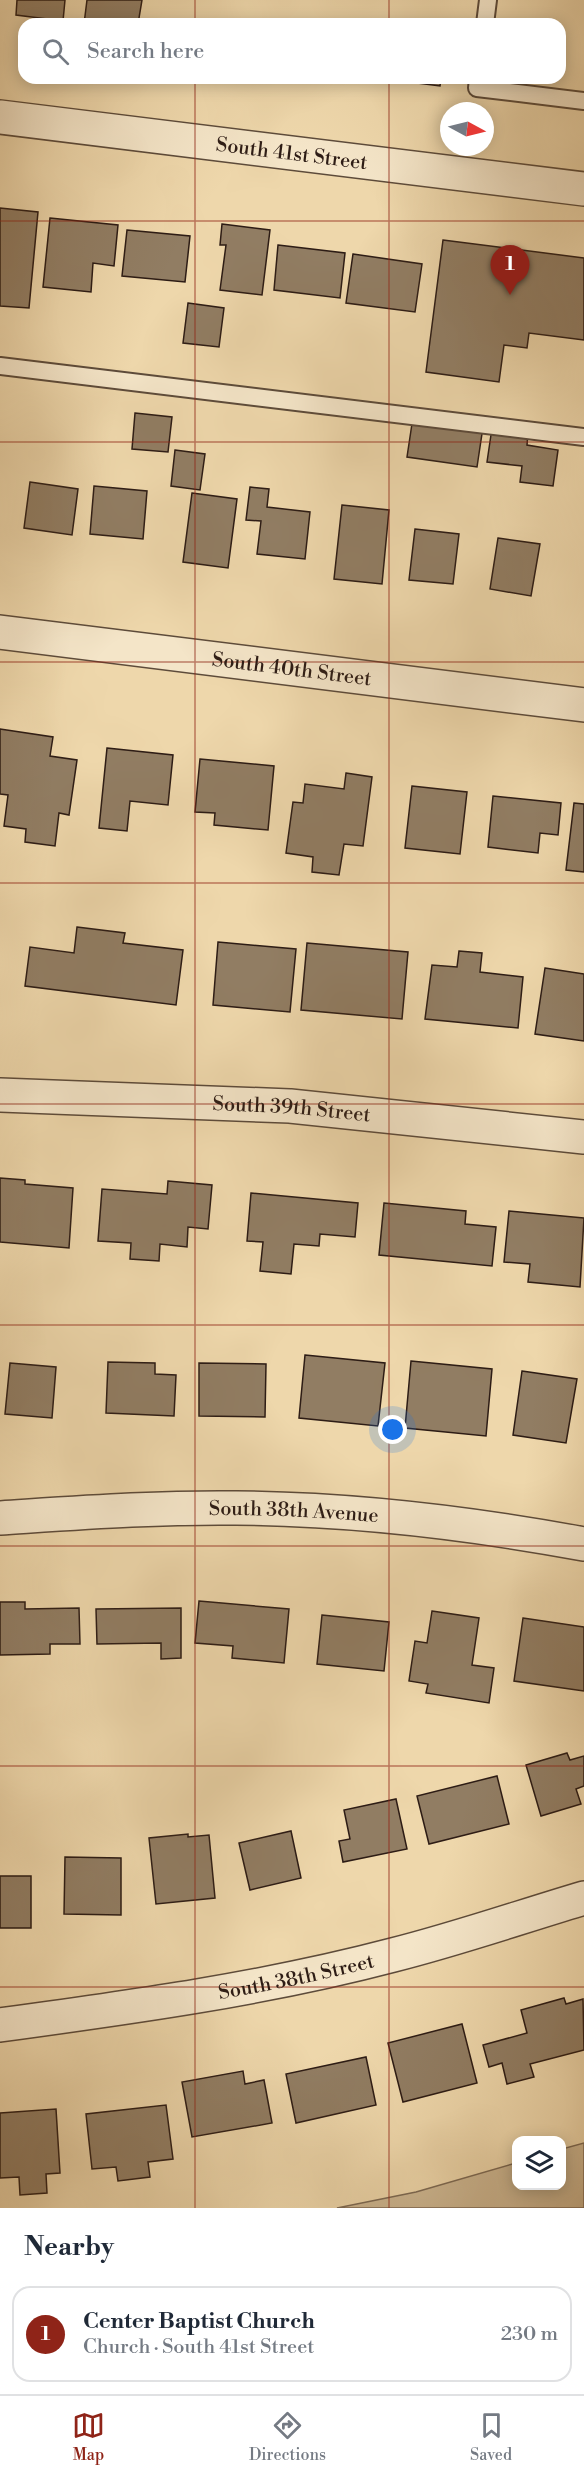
<!DOCTYPE html>
<meta charset="utf-8">
<style>
:root{--surface:#fff;--page:#f2f2f3;--text:#1f2937;--muted:#747a83;--line:#e0e1e3;--accent:#8f2418}
body{margin:0;font-family:"Libre Bodoni",serif;background:var(--page);color:var(--text)}
.controls{position:absolute;right:18px;bottom:18px;display:grid;overflow:hidden;border-radius:12px;box-shadow:0 3px 15px #0003}
.controls button{width:54px;height:54px;display:grid;place-items:center;padding:0;border:0;border-bottom:2px solid var(--line);background:var(--surface);color:var(--text);font:30px sans-serif}
.compass{position:absolute;left:440px;top:102px;width:54px;height:54px;border-radius:50%;background:var(--surface);box-shadow:0 3px 15px #0003;rotate:97deg}
.you{position:absolute;left:393px;top:1430px;width:21px;height:21px;margin:-15px;border:4px solid #fff;border-radius:50%;background:#1a73e8;box-shadow:0 0 0 9px #1a73e833}
.badge{display:grid;place-items:center;width:39px;height:39px;border-radius:50%;background:var(--accent);color:#fff;font-size:20px;font-weight:700}
.pin{position:absolute;translate:-50% -50px;filter:drop-shadow(0 2px 3px #0008)}
.pin::after{content:'';position:absolute;top:32px;width:21px;height:18px;background:inherit;clip-path:polygon(0 0,100% 0,50% 100%)}
.list{margin:0;padding:0;list-style:none}
h2{display:flex;justify-content:space-between;align-items:center;height:78px;margin:0;padding:0 24px;font-size:26px}
h2 small{font-size:20px;font-weight:400;color:var(--muted)}
.list li{display:grid;grid-template-columns:39px 1fr auto;gap:18px;align-items:center;box-sizing:border-box;height:96px;margin:0 12px 12px;padding:0 12px;border:2px solid var(--line);border-radius:18px}
.list b{display:block;font-size:22px;white-space:nowrap}
.list p{margin:0;font-size:20px;white-space:nowrap;color:var(--muted)}
.list em{font-size:20px;font-style:normal;color:var(--muted)}
.icon{flex:none;width:33px;height:33px;fill:none;stroke:currentColor;stroke-width:2;stroke-linecap:round;stroke-linejoin:round}
.map{position:relative;flex:none;width:584px;height:2208px;overflow:hidden}
.search{position:absolute;background:var(--surface);box-shadow:0 3px 15px #0003;left:18px;right:18px;top:18px;height:66px;display:flex;align-items:center;gap:15px;box-sizing:border-box;padding:0 21px;border-radius:18px;color:var(--muted);font-size:22px}
.sheet{height:186px;background:var(--surface)}
nav{display:flex;justify-content:space-around;align-items:center;box-sizing:border-box;height:84px;border-top:2px solid var(--line);background:var(--surface);font-size:16px;color:var(--muted)}
nav a{display:grid;justify-items:center;gap:3px}
nav .on{color:var(--accent)}
.map>svg:first-child{display:block}
.green{fill:#cdb792;stroke:#7d6a54;stroke-width:1.5}
.building{fill:#917d63;stroke:#2d1c15;stroke-width:1.5}
.lines{fill:none;stroke-linecap:round;stroke-linejoin:round}
.service-casing{stroke:#5d4b3a;stroke-width:20}
.minor-casing{stroke:#5d4b3a;stroke-width:36}
.service{stroke:#f4e5c8;stroke-width:16}
.minor{stroke:#f4e5c8;stroke-width:33}
.grid{fill:none;stroke:#8f2418;stroke-width:1.5;stroke-opacity:0.55}
.labels{text-anchor:middle;stroke-width:4.5;stroke-linejoin:round;paint-order:stroke}
.street-label{font-size:20px;fill:#2d1c15;stroke:#f4e5c8}
</style>
<div class="map">
<svg width="584" height="2208" viewBox="0 0 584 2208">
<rect width="100%" height="100%" fill="#eed7ab"/>
<filter id="stains"><feTurbulence type="fractalNoise" baseFrequency=".00333" numOctaves="4"/><feColorMatrix values="0 0 0 0 .2 0 0 0 0 .09 0 0 0 0 .02 0 0 0 .5 -.17"/></filter>
<radialGradient id="worn" r=".72"><stop offset=".6" stop-color="#630" stop-opacity="0"/><stop offset="1" stop-color="#630" stop-opacity=".3"/></radialGradient>
<polygon class="green" points="584,2143 584,2208 337,2208 416,2192 516,2163 516,2186 562,2186 562,2149"/>
<g class="building">
<polygon points="17,0 65,0 63,21 16,15"/>
<polygon points="87,0 142,0 138,24 84,24"/>
<polygon points="394,78 441,78 440,86 394,80"/>
<polygon points="0,208 38,212 29,308 0,306"/>
<polygon points="50,218 118,225 114,266 93,263 91,292 43,287"/>
<polygon points="222,224 270,230 262,295 220,290 226,245 220,245"/>
<polygon points="127,230 190,236 185,282 122,276"/>
<polygon points="443,240 584,258 584,340 529,333 527,348 504,345 499,382 426,372"/>
<polygon points="278,245 345,253 340,298 274,290"/>
<polygon points="353,254 422,264 415,312 346,303"/>
<polygon points="188,303 224,308 219,347 183,343"/>
<polygon points="135,413 172,417 168,452 132,449"/>
<polygon points="413,417 483,427 477,467 407,457"/>
<polygon points="492,428 528,433 527,445 558,450 553,486 520,482 522,466 487,462"/>
<polygon points="175,450 205,454 200,490 171,486"/>
<polygon points="30,482 78,489 72,535 24,528"/>
<polygon points="94,486 147,491 143,539 90,534"/>
<polygon points="250,487 269,489 267,507 310,512 305,559 257,554 261,521 246,520"/>
<polygon points="192,493 237,499 228,568 183,562"/>
<polygon points="342,505 389,510 382,584 334,579"/>
<polygon points="415,529 459,534 453,584 409,580"/>
<polygon points="498,538 540,544 531,596 490,589"/>
<polygon points="0,729 53,737 50,756 77,760 69,815 59,813 55,846 25,842 26,829 4,826 8,795 0,794"/>
<polygon points="107,748 173,755 168,805 130,801 127,831 99,828"/>
<polygon points="200,759 274,766 268,830 214,825 215,813 195,812"/>
<polygon points="346,773 372,777 363,846 344,844 339,875 312,872 313,857 286,853 293,802 303,803 305,784 344,789"/>
<polygon points="412,786 467,792 460,854 405,848"/>
<polygon points="493,796 561,803 558,835 540,833 538,853 488,847"/>
<polygon points="574,803 584,804 584,872 566,870"/>
<polygon points="77,927 125,933 123,943 183,950 176,1005 25,986 30,947 74,953"/>
<polygon points="218,942 296,949 290,1012 213,1005"/>
<polygon points="307,943 408,952 402,1019 301,1010"/>
<polygon points="459,951 482,953 480,972 523,977 518,1028 425,1019 432,965 457,967"/>
<polygon points="545,968 584,974 584,1041 535,1034"/>
<polygon points="0,1178 25,1180 25,1184 73,1188 69,1248 0,1242"/>
<polygon points="168,1181 212,1185 208,1229 188,1227 187,1247 160,1244 159,1261 130,1259 131,1243 98,1241 102,1189 167,1194"/>
<polygon points="251,1193 358,1203 355,1237 320,1234 319,1246 294,1244 291,1274 260,1271 263,1242 247,1241"/>
<polygon points="384,1203 466,1211 465,1224 496,1227 492,1266 379,1255"/>
<polygon points="509,1211 584,1218 580,1287 528,1282 530,1264 504,1262"/>
<polygon points="305,1355 385,1363 378,1426 299,1418"/>
<polygon points="411,1361 492,1369 486,1436 405,1428"/>
<polygon points="108,1362 155,1363 155,1374 176,1375 174,1416 106,1413"/>
<polygon points="10,1363 56,1367 52,1418 5,1414"/>
<polygon points="199,1363 266,1364 265,1417 199,1416"/>
<polygon points="522,1371 577,1379 566,1443 513,1435"/>
<polygon points="199,1601 289,1609 284,1663 232,1658 233,1646 195,1643"/>
<polygon points="0,1602 25,1602 25,1609 79,1608 80,1644 50,1644 50,1654 0,1655"/>
<polygon points="181,1608 181,1658 161,1659 161,1643 97,1644 96,1609"/>
<polygon points="432,1611 479,1618 472,1665 494,1668 489,1703 426,1693 428,1684 409,1681 415,1641 427,1643"/>
<polygon points="322,1615 389,1622 384,1671 317,1664"/>
<polygon points="523,1618 584,1627 584,1691 514,1681"/>
<polygon points="567,1753 570,1760 584,1756 584,1786 576,1789 581,1804 541,1816 526,1765"/>
<polygon points="497,1776 509,1824 429,1844 417,1796"/>
<polygon points="396,1799 407,1849 343,1862 339,1841 350,1839 344,1810"/>
<polygon points="291,1831 301,1878 250,1890 239,1843"/>
<polygon points="188,1834 188,1837 209,1835 215,1898 156,1904 149,1838"/>
<polygon points="65,1857 121,1858 121,1915 64,1914"/>
<rect x="0" y="1876" width="31" height="52"/>
<polygon points="564,1998 566,2004 583,1999 584,2050 530,2064 534,2077 507,2084 502,2063 489,2067 483,2045 527,2033 521,2010"/>
<polygon points="462,2024 477,2083 403,2102 388,2043"/>
<polygon points="366,2057 376,2105 296,2123 286,2074"/>
<polygon points="243,2071 245,2084 264,2080 272,2123 192,2137 182,2082"/>
<polygon points="166,2105 173,2159 148,2162 150,2177 118,2181 116,2167 92,2169 86,2114"/>
<polygon points="56,2109 60,2173 46,2174 47,2193 20,2195 19,2177 0,2178 0,2113"/>
</g>
<g class="lines">
<g class="service-casing">
<g id="service">
<polyline points="485,24 488,0"/>
<polyline points="478,78 477,88 584,101"/>
<polyline points="0,366 584,437"/>
</g>
</g>
<g class="minor-casing">
<g id="minor">
<path id="s1" d="M 0,117 L 584,189"/>
<path id="s2" d="M 0,632 L 584,705"/>
<path id="s3" d="M 0,1095 L 290,1106 L 584,1137"/>
<path id="s4" d="M 0,1518 C 78,1513 158,1507 236,1508 C 352,1509 470,1523 584,1544"/>
<path id="s5" d="M 0,2025 C 132,2007 264,1989 393,1955 C 457,1939 520,1917 584,1898"/>
</g>
</g>
<use href="#service" class="service"/>
<use href="#minor" class="minor"/>
</g>
<path class="grid" d="M 195,0 L 195,24M 389,0 L 389,24M 195,78 L 195,2208M 389,78 L 389,2208M 0,221 L 584,221M 0,442 L 584,442M 0,662 L 584,662M 0,883 L 584,883M 0,1104 L 584,1104M 0,1325 L 584,1325M 0,1546 L 584,1546M 0,1766 L 584,1766M 0,1987 L 584,1987"/>
<g class="labels">
<g class="street-label">
<text dy="7" stroke="none"><textPath href="#s1" startOffset="294">South 41st Street</textPath></text>
<text dy="7" stroke="none"><textPath href="#s2" startOffset="294">South 40th Street</textPath></text>
<text dy="7" stroke="none"><textPath href="#s3" startOffset="292">South 39th Street</textPath></text>
<text dy="7" stroke="none"><textPath href="#s4" startOffset="294">South 38th Avenue</textPath></text>
<text dy="7" stroke="none"><textPath href="#s5" startOffset="300">South 38th Street</textPath></text>
</g>
</g>
<rect width="100%" height="100%" filter="url(#stains)"/>
<rect width="100%" height="100%" fill="url(#worn)"/>
</svg>
<div class="controls">
<button><svg class="icon" aria-label="layers" viewBox="0 0 24 24"><path d="M12 4l9 5-9 5-9-5zM3 14l9 5 9-5"/></svg></button>
</div>
<svg class="compass" viewBox="-18 -18 36 36"><path d="M0-13l5 13h-10z" fill="#e53935"/><path d="M0 13l5-13h-10z" fill="#747a83"/></svg>
<div class="you"></div>
<div class="pin badge" style="left:510px;top:295px">1</div>
<div class="search"><svg class="icon" aria-label="search" viewBox="0 0 24 24"><circle cx="10" cy="10" r="6"/><path d="M15 15l6 6"/></svg>Search here</div>
</div>
<section class="sheet">
<h2>Nearby<small></small></h2>
<ul class="list">
<li><span class="badge">1</span><div><b>Center Baptist Church</b><p>Church · South 41st Street</p></div><em>230 m</em></li>
</ul>
</section>
<nav>
<a class="on"><svg class="icon" aria-label="map" viewBox="0 0 24 24"><path d="M3 6l6-2 6 2 6-2v14l-6 2-6-2-6 2zM9 4v14M15 6v14"/></svg>Map</a>
<a><svg class="icon" aria-label="directions" viewBox="0 0 24 24"><path d="M12 3l9 9-9 9-9-9zM9 14v-3h6M13 9l2 2-2 2"/></svg>Directions</a>
<a><svg class="icon" aria-label="saved" viewBox="0 0 24 24"><path d="M7 4h10v16l-5-4-5 4z"/></svg>Saved</a>
</nav>
